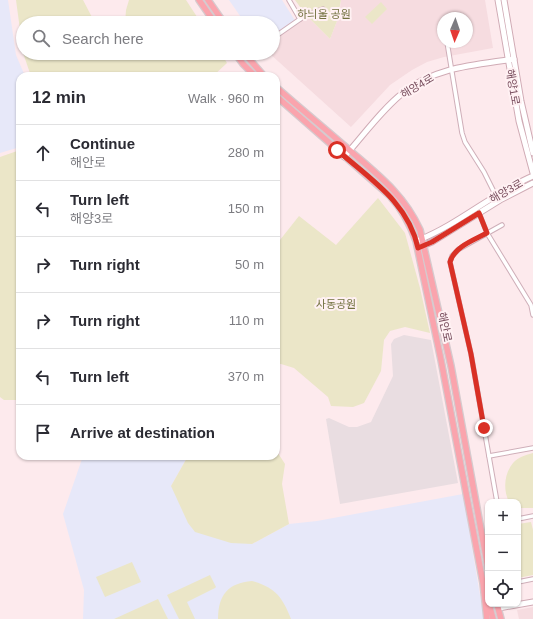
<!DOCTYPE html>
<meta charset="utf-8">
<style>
:root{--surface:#fff;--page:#f2f2f3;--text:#2b2b33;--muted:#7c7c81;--line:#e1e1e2}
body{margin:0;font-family:Arial,"Noto Sans KR",sans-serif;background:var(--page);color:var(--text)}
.controls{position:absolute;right:12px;bottom:12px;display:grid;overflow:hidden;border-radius:8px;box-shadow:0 1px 3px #0004}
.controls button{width:36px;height:36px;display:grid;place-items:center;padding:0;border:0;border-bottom:1px solid var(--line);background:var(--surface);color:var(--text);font:20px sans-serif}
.compass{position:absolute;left:437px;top:12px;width:36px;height:36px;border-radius:50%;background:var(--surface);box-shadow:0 1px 3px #0004;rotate:182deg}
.stop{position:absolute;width:12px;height:12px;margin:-9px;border:3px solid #d93025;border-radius:50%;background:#fff}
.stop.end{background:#d93025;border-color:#fff;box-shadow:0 1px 4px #0008}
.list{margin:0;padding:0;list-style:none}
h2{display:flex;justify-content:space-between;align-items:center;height:52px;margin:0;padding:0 16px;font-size:17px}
h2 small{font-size:13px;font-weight:400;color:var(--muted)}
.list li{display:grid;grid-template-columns:26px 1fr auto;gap:12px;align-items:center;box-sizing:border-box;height:56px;padding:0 16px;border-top:1px solid var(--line)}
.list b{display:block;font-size:15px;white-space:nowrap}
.list p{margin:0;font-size:13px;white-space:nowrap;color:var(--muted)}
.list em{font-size:13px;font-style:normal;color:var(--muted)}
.icon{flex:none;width:22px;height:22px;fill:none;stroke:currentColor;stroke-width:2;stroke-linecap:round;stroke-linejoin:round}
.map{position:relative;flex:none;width:533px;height:619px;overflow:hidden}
.search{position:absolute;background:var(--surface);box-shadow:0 1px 3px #0004;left:16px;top:16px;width:264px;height:44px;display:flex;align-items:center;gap:10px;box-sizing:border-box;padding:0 14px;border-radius:22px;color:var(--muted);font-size:15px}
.panel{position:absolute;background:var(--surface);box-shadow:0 1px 3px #0004;left:16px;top:72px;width:264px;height:388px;border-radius:12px}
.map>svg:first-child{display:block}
.residential{fill:#f6dce0;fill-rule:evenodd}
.industrial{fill:#e9dde1}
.education{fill:#e7e8f9}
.green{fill:#ebe6c8}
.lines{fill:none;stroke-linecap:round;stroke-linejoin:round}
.street-casing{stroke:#cfafb9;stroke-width:5.5}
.secondary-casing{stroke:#d0abb5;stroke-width:7}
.primary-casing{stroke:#d6cace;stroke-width:8}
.street{stroke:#fff;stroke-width:3.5}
.secondary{stroke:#fff;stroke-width:5}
.primary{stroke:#faa4ad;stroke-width:5.5}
.route{stroke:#d93025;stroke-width:5}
.labels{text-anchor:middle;stroke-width:4;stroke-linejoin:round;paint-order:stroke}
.park-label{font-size:11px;fill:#72713f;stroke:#fff1f3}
.street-label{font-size:11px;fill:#784d5d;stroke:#fff1f3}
</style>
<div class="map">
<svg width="533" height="619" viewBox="0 0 533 619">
<rect width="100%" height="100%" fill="#fdeaed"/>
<g class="residential">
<path d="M 341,0 L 485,0 L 493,48 L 444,57 L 427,62 L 412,70 L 390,85 L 351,127 L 269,53 L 273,53 L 273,37 L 306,15 L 330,39 L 339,16 ZM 443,18 L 467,18 L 467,42 L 443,42 Z"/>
<polygon points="533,607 533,619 519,619 517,610"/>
</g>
<polygon class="industrial" points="404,335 431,340 458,483 340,504 326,419 329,418 349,427 357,427 371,422 393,376 391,344 394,339"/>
<g class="education">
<polygon points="0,0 8,0 16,55 25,76 20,76 20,147 0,153"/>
<polygon points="229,0 282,0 296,22 273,37 273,23 245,23"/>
<polygon points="82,456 188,456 171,486 252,544 289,524 317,521 463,494 484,619 83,619 84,590 63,514 82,459"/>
</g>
<g class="green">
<polygon points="16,0 83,0 95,23 23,23 23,52"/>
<polygon points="129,0 186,0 201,23 125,23 126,10"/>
<polygon points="295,0 341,0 337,21 330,39 306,15"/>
<polygon points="381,2 387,9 372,24 365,17"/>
<polygon points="23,53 221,53 227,63 213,76 31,76"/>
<polygon points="20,150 20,400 4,400 0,397 0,157"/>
<polygon points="378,198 405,233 420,288 430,333 405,327 390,331 384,340 381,371 364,403 353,407 331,406 328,397 294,368 281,364 276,364 276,245 299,216 336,245"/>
<polygon points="276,450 285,464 282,484 289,524 252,544 231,543 195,532 188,523 171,486 188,456 276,456"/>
<path d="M 533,453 L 533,508 L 518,508 L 518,502 L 509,502 C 503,490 504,474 513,463 C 518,457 526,455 533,453 Z"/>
<polygon points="531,522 533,530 533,575 518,578 518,524"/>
<polygon points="132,562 141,582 105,597 96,577"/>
<polygon points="210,575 216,587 215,588 187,602 195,619 179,619 167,595"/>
<path d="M 252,581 C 276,588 282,597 291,619 L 218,619 C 218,595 228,583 252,581 Z"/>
<polygon points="158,599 168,619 114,619"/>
</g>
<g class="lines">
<g class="street-casing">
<g id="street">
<polyline points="289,0 300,19"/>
<polyline points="273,38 306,15 323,9"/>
<polyline points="447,42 462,133 465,142 484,172 496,196"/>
<polyline points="479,213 487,233 531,305 533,315"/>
<polyline points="489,456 533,448"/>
<polyline points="497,502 471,354 450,262 452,256 459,249 502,225"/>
<polyline points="518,519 533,516"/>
<polyline points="518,582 533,579"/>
</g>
</g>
<g class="secondary-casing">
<g id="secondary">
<polyline points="498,0 519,121 533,173"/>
<polyline points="504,0 521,101 533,153"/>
<path d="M 344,157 C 363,136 382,109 404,92 C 435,67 476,65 514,59"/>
<path d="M 419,240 C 459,224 493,193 533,176"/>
<polyline points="420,247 432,242 500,200 533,183"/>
<polyline points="499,608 533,602"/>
</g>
</g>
<g class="primary-casing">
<g id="primary">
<polyline points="199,0 215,23"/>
<polyline points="208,0 224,23"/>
<polyline points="235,53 243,64 255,76"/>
<polyline points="244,53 264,76"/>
<path d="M 276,87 C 302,110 329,132 355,155 C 382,178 405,197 420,230 L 451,366 L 488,568"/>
<path d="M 276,96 L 390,196 C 402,209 410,224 416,241 L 441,360 L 483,583 L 487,619"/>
<polyline points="489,604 493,619"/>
<polyline points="497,604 501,619"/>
</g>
</g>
<use href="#street" class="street"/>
<use href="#secondary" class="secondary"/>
<use href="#primary" class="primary"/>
</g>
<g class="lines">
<path class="route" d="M 337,150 C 370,179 408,202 418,248 L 432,242 L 479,213 L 487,233 C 474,240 454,247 450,262 L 471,354 L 484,428"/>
</g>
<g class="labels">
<g class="park-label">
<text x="324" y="18">하늬울 공원</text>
<text x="336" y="308">사동공원</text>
</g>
<g class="street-label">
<text transform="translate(417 86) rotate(-31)" y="4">해양4로</text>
<text transform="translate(513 87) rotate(80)" y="4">해양1로</text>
<text transform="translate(506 191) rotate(-30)" y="4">해양3로</text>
<text transform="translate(445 327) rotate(78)" y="4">해안로</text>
</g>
</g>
</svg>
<div class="controls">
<button>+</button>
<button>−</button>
<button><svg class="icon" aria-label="locate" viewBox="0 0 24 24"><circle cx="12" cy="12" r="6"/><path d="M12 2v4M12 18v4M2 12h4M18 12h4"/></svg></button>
</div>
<svg class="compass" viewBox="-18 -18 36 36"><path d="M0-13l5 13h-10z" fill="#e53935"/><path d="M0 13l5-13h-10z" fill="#7c7c81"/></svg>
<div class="stop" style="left:337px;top:150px"></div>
<div class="stop end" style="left:484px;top:428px"></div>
<div class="search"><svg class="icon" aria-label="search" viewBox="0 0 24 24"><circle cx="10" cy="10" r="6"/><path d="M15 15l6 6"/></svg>Search here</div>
<section class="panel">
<h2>12 min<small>Walk · 960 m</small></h2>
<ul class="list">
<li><svg class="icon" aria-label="ahead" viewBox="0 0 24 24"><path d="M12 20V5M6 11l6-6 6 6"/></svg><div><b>Continue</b><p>해안로</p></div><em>280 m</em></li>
<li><svg class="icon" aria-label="left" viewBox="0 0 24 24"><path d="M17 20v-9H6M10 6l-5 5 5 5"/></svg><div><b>Turn left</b><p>해양3로</p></div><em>150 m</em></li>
<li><svg class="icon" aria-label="right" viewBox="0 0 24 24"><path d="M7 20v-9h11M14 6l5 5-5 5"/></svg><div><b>Turn right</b></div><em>50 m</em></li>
<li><svg class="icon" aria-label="right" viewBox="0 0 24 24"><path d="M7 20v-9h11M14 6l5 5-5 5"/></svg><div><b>Turn right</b></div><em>110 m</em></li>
<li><svg class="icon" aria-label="left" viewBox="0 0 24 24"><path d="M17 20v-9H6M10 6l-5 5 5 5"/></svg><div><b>Turn left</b></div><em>370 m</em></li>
<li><svg class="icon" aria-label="arrive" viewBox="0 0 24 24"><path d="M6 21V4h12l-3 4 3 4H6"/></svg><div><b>Arrive at destination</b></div></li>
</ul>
</section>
</div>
